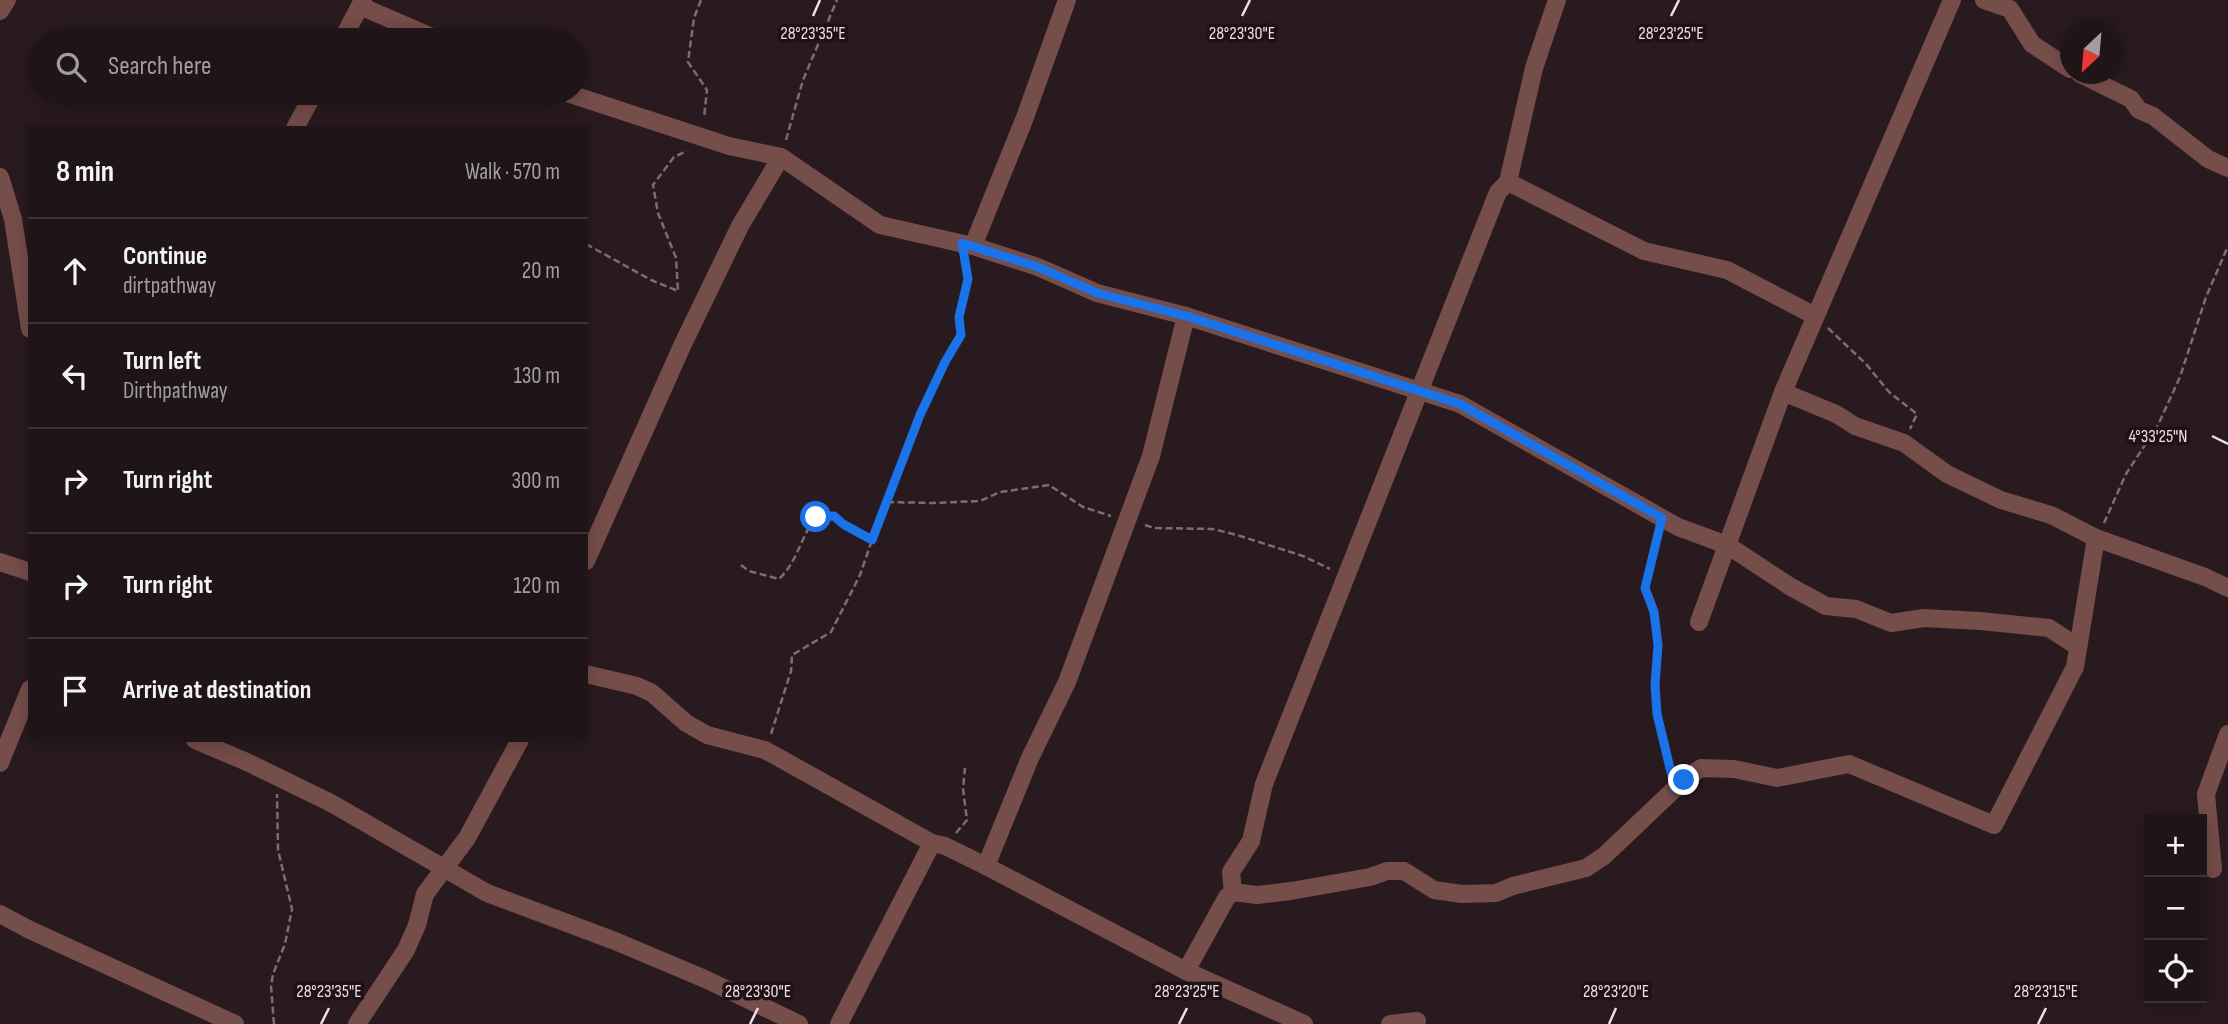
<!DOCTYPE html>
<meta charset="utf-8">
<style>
:root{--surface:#1f1417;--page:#271d20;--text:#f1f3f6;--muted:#a19ea1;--line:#3c3336}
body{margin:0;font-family:"Sofia Sans Condensed",sans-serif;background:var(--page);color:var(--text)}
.controls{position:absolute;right:21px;bottom:21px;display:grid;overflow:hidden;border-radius:0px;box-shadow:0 4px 18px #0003}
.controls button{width:63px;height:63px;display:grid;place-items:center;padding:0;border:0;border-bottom:2px solid var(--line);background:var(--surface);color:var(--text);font:35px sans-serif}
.compass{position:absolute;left:2060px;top:21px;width:63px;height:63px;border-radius:50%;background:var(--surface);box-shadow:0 4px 18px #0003;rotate:206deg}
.stop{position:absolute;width:21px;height:21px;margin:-16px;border:5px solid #1a73e8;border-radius:50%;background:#fff}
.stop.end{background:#1a73e8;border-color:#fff;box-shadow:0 2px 7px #0008}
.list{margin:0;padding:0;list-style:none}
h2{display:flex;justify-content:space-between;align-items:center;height:91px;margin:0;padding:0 28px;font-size:30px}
h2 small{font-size:23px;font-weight:400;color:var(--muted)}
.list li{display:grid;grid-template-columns:46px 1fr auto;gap:21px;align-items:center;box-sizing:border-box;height:105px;padding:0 28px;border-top:2px solid var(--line)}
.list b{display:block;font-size:26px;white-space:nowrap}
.list p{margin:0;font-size:23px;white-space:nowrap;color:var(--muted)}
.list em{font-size:23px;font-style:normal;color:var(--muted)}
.icon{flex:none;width:38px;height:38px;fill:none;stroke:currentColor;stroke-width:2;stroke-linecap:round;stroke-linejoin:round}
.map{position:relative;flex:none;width:2228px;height:1024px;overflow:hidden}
.search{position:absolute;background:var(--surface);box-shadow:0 4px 18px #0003;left:28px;top:28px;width:560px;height:77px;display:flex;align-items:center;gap:18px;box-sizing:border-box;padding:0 24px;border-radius:38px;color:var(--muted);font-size:26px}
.panel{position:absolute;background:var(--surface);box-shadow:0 4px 18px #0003;left:28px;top:126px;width:560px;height:616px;border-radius:0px}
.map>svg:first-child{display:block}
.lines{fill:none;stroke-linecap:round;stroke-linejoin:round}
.path{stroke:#7b6d72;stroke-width:2.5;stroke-dasharray:7 3.5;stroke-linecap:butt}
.minor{stroke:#754d49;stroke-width:18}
.tertiary{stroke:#754d49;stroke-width:18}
.route{stroke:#1a73e8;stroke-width:9}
.ticks{fill:none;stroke:#eadfe2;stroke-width:2.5}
.ticks-label{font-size:18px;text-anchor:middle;fill:#eadfe2;stroke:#1f1116;stroke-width:7;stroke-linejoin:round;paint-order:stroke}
</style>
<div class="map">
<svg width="2228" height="1024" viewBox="0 0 2228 1024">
<rect width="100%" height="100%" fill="#291a1f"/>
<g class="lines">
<g class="path">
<polyline points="701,0 694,18 688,62 707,90 704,118"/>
<polyline points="786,140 803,80 837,0"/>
<polyline points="586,244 651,280 678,291 676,258 658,213 653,185 674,157 687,151"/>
<polyline points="1828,328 1866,364 1889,392 1917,414 1910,429"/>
<polyline points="887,502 933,503 980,501 1000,492 1049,485 1083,507 1111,516"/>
<polyline points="2104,523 2126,474 2158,425 2180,377 2206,297 2228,246"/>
<polyline points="1145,525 1154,528 1213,529 1237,535 1303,556 1330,569"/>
<polyline points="1657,536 1645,588 1654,612 1658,645 1655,685 1657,714 1669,769"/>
<path d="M 741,565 L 749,571 L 779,579 C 798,561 800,538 816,517 L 834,516 L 843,524 L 872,540"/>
<polyline points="771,734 791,671 792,655 831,632 860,575 872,540 921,415 945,362 961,336 959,317 968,279 965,263"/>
<polyline points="956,833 967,820 963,789 965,768"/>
<polyline points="274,1024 271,986 273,974 285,944 292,909 278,850 277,794"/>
</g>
<g class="minor">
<polyline points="1984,0 2010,9 2032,44 2070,69"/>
<polyline points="360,6 439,40"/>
<polyline points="0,11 7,0"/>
<polyline points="2080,74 2131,99 2139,110 2153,116 2208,159 2228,168"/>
<polyline points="567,93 729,146 781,157 880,225 973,246 1038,267 1097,293 1186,316 1460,404 1678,527 1727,545 1791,587 1826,606 1856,609 1891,623 1924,618 1981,621 2049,628 2078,647"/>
<polyline points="0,177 13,219 30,329"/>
<polyline points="1508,182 1644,251 1727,270 1815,316"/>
<polyline points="973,246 1024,120 1067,0"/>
<polyline points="1783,392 1836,414 1855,426 1904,443 1947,474 2001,500 2051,515 2096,538 2205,577 2228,588"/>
<polyline points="586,561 682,346 740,226 781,157"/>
<polyline points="0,562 30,572"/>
<polyline points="1699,622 1783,392 1952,0"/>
<polyline points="586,674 637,686 652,693 686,723 707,735 765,750 932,843 945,846 986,866 1186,971 1304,1024"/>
<polyline points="195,740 247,762 331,803 487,893 615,941 705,979 799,1024"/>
<polyline points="986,866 1030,758 1067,682 1151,456 1186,316"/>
<polyline points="2213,869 2206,794 2228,734"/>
<polyline points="1233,892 1257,895 1291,891 1370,877 1387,871 1404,871 1434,890 1462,894 1496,893 1513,886 1586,868 1604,856 1684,780 1701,768 1734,769 1777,778 1849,764 1994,825 2075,667 2096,538"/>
<polyline points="0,914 30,930 235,1024"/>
<polyline points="1186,971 1227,897 1233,892 1231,872 1251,841 1264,784 1498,192 1508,182 1534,68 1557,0"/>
<polyline points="357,1024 406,950 417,925 425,894 467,838 520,740"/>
<polyline points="839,1024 932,843"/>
<polyline points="1390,1024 1417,1021"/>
</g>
<g class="tertiary">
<polyline points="342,40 363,0"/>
<polyline points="295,128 314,93"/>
<polyline points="0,763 30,689"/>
</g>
</g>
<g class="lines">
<polyline class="route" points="816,517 834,516 843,524 872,540 920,415 945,362 961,335 959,317 968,279 962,243 1038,267 1097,293 1186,316 1460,404 1662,518 1645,588 1654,612 1658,645 1655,685 1657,714 1675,789 1684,780"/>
</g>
<path class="ticks" d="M 813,16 L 820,0M 1242,16 L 1250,0M 1671,16 L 1679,0M 2212,436 L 2228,444M 321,1024 L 329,1008M 750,1024 L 758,1008M 1179,1024 L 1187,1008M 1609,1024 L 1616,1008M 2038,1024 L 2046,1008"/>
<g class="ticks-label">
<text x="813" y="39">28°23'35"E</text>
<text x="1242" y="39">28°23'30"E</text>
<text x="1671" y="39">28°23'25"E</text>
<text x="2158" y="442">4°33'25"N</text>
<text x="329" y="997">28°23'35"E</text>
<text x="758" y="997">28°23'30"E</text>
<text x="1187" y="997">28°23'25"E</text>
<text x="1616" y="997">28°23'20"E</text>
<text x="2046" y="997">28°23'15"E</text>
</g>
</svg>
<div class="controls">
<button>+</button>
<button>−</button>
<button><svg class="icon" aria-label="locate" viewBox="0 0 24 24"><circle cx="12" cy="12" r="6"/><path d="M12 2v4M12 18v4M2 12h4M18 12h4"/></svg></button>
</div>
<svg class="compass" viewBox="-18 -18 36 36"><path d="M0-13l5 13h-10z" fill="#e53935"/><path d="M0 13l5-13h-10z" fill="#a19ea1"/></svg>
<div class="stop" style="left:816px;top:517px"></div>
<div class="stop end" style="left:1684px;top:780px"></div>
<div class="search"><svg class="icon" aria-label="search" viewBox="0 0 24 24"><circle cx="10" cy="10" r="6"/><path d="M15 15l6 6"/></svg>Search here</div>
<section class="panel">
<h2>8 min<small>Walk · 570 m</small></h2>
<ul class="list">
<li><svg class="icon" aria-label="ahead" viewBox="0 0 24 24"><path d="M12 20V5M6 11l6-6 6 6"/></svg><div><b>Continue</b><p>dirtpathway</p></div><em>20 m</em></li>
<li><svg class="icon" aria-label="left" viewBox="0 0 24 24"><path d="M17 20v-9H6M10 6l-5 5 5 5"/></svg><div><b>Turn left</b><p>Dirthpathway</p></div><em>130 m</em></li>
<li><svg class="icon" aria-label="right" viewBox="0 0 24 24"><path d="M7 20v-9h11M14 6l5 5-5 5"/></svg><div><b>Turn right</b></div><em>300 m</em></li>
<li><svg class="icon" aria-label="right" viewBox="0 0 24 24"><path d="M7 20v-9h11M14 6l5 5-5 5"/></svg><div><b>Turn right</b></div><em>120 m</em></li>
<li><svg class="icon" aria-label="arrive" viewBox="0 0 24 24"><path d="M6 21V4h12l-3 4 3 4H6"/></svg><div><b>Arrive at destination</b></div></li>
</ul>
</section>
</div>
